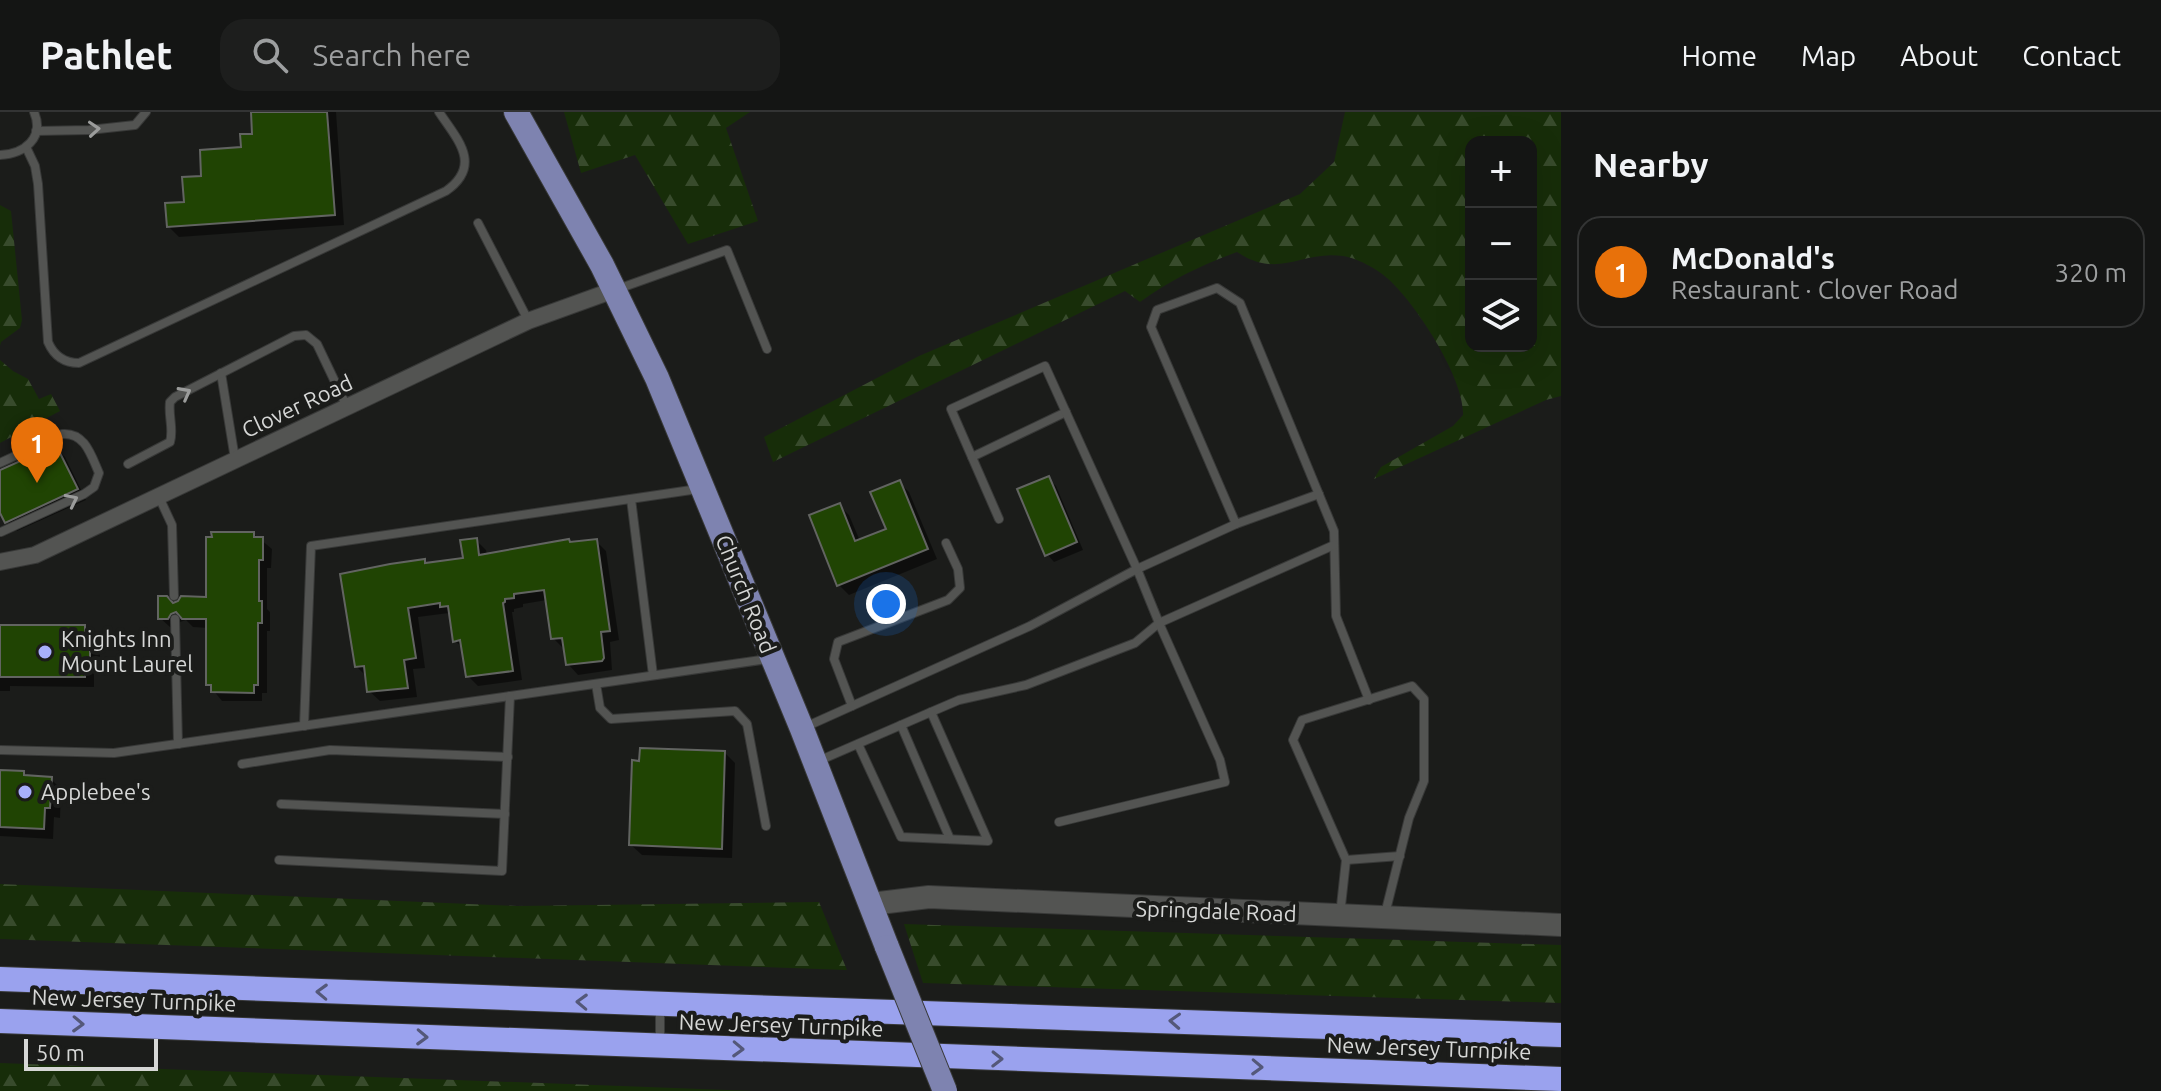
<!DOCTYPE html>
<meta charset="utf-8">
<style>
:root{--surface:#141514;--page:#1d1e1d;--text:#f1f3f6;--muted:#9d9fa0;--line:#333434;--accent:#0b8043}
body{margin:0;font-family:Ubuntu,sans-serif;background:var(--page);color:var(--text)}
.controls{position:absolute;right:24px;top:24px;display:grid;overflow:hidden;border-radius:16px;box-shadow:0 8px 32px #0002}
.controls button{width:72px;height:72px;display:grid;place-items:center;padding:0;border:0;border-bottom:2px solid var(--line);background:var(--surface);color:var(--text);font:40px sans-serif}
.scale{position:absolute;left:24px;bottom:20px;width:134px;box-sizing:border-box;padding-left:8px;border:4px solid #d6d7d6;border-top:0;font-size:22px;line-height:28px;white-space:nowrap;color:#d6d7d6;-webkit-text-stroke:6px #1b1c1a;paint-order:stroke}
.you{position:absolute;left:886px;top:492px;width:28px;height:28px;margin:-20px;border:6px solid #fff;border-radius:50%;background:#1a73e8;box-shadow:0 0 0 12px #1a73e833}
.badge{display:grid;place-items:center;width:52px;height:52px;border-radius:50%;background:var(--accent);color:#fff;font-size:26px;font-weight:700}
.pin{position:absolute;translate:-50% -66px;filter:drop-shadow(0 2px 4px #0008)}
.pin::after{content:'';position:absolute;top:42px;width:28px;height:24px;background:inherit;clip-path:polygon(0 0,100% 0,50% 100%)}
.list{margin:0;padding:0;list-style:none}
h2{display:flex;justify-content:space-between;align-items:center;height:104px;margin:0;padding:0 32px;font-size:34px}
h2 small{font-size:26px;font-weight:400;color:var(--muted)}
.list li{display:grid;grid-template-columns:52px 1fr auto;gap:24px;align-items:center;box-sizing:border-box;height:112px;margin:0 16px 16px;padding:0 16px;border:2px solid var(--line);border-radius:24px}
.list b{display:block;font-size:30px;white-space:nowrap}
.list p{margin:0;font-size:26px;white-space:nowrap;color:var(--muted)}
.list em{font-size:26px;font-style:normal;color:var(--muted)}
.icon{flex:none;width:44px;height:44px;fill:none;stroke:currentColor;stroke-width:2;stroke-linecap:round;stroke-linejoin:round}
.map{position:relative;flex:none;width:1561px;height:979px;overflow:hidden}
header{display:flex;align-items:center;gap:48px;box-sizing:border-box;height:112px;padding:0 40px;background:var(--surface);border-bottom:2px solid var(--line)}
header strong{font-size:38px}
nav{display:flex;gap:44px;margin-inline-start:auto;font-size:28px}
.search{width:560px;height:72px;background:var(--page);display:flex;align-items:center;gap:20px;box-sizing:border-box;padding:0 28px;border-radius:24px;color:var(--muted);font-size:30px}
main{display:flex}
aside{flex:1;background:var(--surface)}
.map>svg:first-child{display:block}
.forest{fill:url(#forest-firs);fill-rule:evenodd}
.shadow{fill:#0007}
.building{fill:#204403;stroke:#626461;stroke-width:2}
.lines{fill:none;stroke-linecap:round;stroke-linejoin:round}
.lane-casing{stroke:#383938;stroke-width:10}
.street-casing{stroke:#383938;stroke-width:18}
.secondary-casing{stroke:#383938;stroke-width:24}
.primary-casing{stroke:#383938;stroke-width:26}
.highway-casing{stroke:#383938;stroke-width:26}
.lane{stroke:#535452;stroke-width:8}
.street{stroke:#535452;stroke-width:16}
.secondary{stroke:#535452;stroke-width:22}
.primary{stroke:#7e83b0;stroke-width:24}
.highway{stroke:#9aa2ee;stroke-width:24}
.primary-bridge-casing{stroke:#383938;stroke-width:26;stroke-linecap:butt}
.primary-bridge{stroke:#7e83b0;stroke-width:24}
.oneway{stroke:#9b9c9b}
.oneway2{stroke:#545879}
.poi-dot{fill:#a8b0fc;stroke:#1b1c1a;stroke-width:3}
.labels{text-anchor:middle;stroke-width:8;stroke-linejoin:round;paint-order:stroke}
.street-label{font-size:22px;fill:#d6d7d6;stroke:#1b1c1a}
.poi-label{font-size:22px;fill:#d6d7d6;stroke:#1b1c1a;text-anchor:start}
</style>
<header>
<strong>Pathlet</strong>
<div class="search"><svg class="icon" aria-label="search" viewBox="0 0 24 24"><circle cx="10" cy="10" r="6"/><path d="M15 15l6 6"/></svg>Search here</div>
<nav><a>Home</a><a>Map</a><a>About</a><a>Contact</a></nav>
</header>
<main>
<div class="map">
<svg width="1561" height="979" viewBox="0 0 1561 979">
<defs>
<pattern id="forest-firs" width="22" height="20" patternUnits="userSpaceOnUse" patternTransform="scale(2)"><rect width="22" height="20" fill="#172d09"/><path d="M5 1l3.5 6h-7zM16 11l3.5 6h-7z" fill="#384b2c"/></pattern>
</defs>
<rect width="100%" height="100%" fill="#1b1c1a"/>
<g class="forest">
<polygon points="564,0 750,0 726,16 758,109 688,132 635,43 581,61"/>
<path d="M 1345,0 L 1561,0 L 1561,284 L 1546,288 L 1374,367 L 1381,355 L 1453,314 L 1463,303 C 1465,267 1415,190 1387,166 C 1377,157 1357,146 1343,144 C 1301,138 1279,168 1237,140 C 1202,153 1170,168 1140,190 L 1125,179 L 773,350 L 764,325 L 919,244 L 1300,82 L 1334,50 ZM 1471,30 L 1531,30 L 1531,234 L 1471,234 Z"/>
<polygon points="0,93 11,99 22,208 20,216 1,230 0,234"/>
<polygon points="0,248 13,259 28,267 39,287 51,282 60,299 0,331"/>
<polygon points="0,772 517,794 819,790 847,858 0,827"/>
<polygon points="904,812 1561,833 1561,891 923,871"/>
<polygon points="0,951 754,979 0,979"/>
</g>
<g class="shadow">
<polygon points="253,0 336,0 344,113 179,125 168,114 204,66 243,37 254,23"/>
<polygon points="55,335 65,345 86,388 17,419 7,409 0,396 0,359"/>
<polygon points="1048,366 1056,374 1083,438 1054,450 1047,442"/>
<polygon points="899,370 909,380 937,447 849,483 839,473 839,393 849,403 860,429 888,418"/>
<polygon points="254,422 272,437 271,456 267,456 267,497 270,500 270,519 267,519 267,581 262,581 262,589 222,589 208,572 208,516 193,515 186,508 180,510 177,515 170,515 160,506 173,493 208,487"/>
<polygon points="476,428 486,438 487,443 596,429 606,439 619,528 610,530 612,558 578,563 568,552 566,536 563,536 553,526 547,488 523,492 523,495 514,497 514,500 512,500 522,568 478,574 468,564 464,537 455,529 449,501 418,505 425,556 413,557 417,585 380,589 369,579 367,565 356,554 424,450 427,453 465,448"/>
<polygon points="0,512 3,515 84,515 94,526 94,535 100,541 100,560 94,560 94,575 10,574 10,579 0,579"/>
<polygon points="725,641 735,651 732,746 642,743 631,733"/>
<polygon points="0,660 51,667 61,677 60,706 54,705 53,727 0,724"/>
</g>
<g class="building">
<polygon points="251,0 327,0 335,103 167,115 165,91 184,90 182,65 201,64 200,38 241,35 240,22 252,22"/>
<polygon points="56,333 78,377 5,411 0,401 0,358"/>
<polygon points="1049,364 1077,430 1045,444 1017,377"/>
<polygon points="900,368 928,437 837,474 809,403 840,391 855,429 886,417 870,380"/>
<polygon points="211,420 254,420 254,425 263,425 263,448 259,448 259,489 262,489 262,511 258,511 258,573 254,573 254,581 211,580 211,573 206,573 206,507 182,507 176,500 171,502 168,507 158,507 158,484 167,484 173,491 178,489 181,484 206,485 206,425 212,425"/>
<polygon points="477,426 479,443 569,427 570,430 597,427 610,519 601,520 604,546 602,549 566,553 562,526 551,527 544,478 514,482 514,486 505,487 505,490 503,491 513,559 466,565 460,528 453,530 448,494 440,495 440,491 408,496 416,546 404,548 408,576 367,580 364,554 355,555 340,462 390,452 425,447 425,451 463,446 460,428"/>
<polygon points="0,513 85,513 85,529 90,529 90,550 85,551 85,565 0,565"/>
<polygon points="640,636 725,639 722,737 629,733 632,648 639,649"/>
<polygon points="0,658 24,659 24,663 52,665 50,696 45,696 44,717 0,715"/>
</g>
<g class="lines">
<g class="lane-casing">
<g id="lane">
<polyline points="36,19 89,18 135,13 146,0"/>
<path d="M 26,35 L 35,54 L 38,72 L 48,230 C 54,244 64,251 79,251 L 446,79 C 483,53 457,27 439,0"/>
<path d="M 0,43 C 24,42 45,26 34,0"/>
<polyline points="478,111 528,208"/>
<polyline points="615,178 727,138 767,237"/>
<polyline points="221,261 235,347"/>
<polyline points="972,345 1066,300"/>
<path d="M 0,351 L 62,322 C 85,320 91,343 99,361 L 94,375 L 84,382 L 1,420"/>
<path d="M 128,352 L 170,330 C 174,317 168,304 170,290 L 175,285 L 294,224 L 306,223 L 317,232 L 347,295"/>
<polyline points="159,385 172,413 174,484"/>
<polyline points="631,387 653,563"/>
<polyline points="1236,412 1319,382"/>
<polyline points="175,507 178,632"/>
<polyline points="596,572 600,596 611,607 735,599 747,612 766,714"/>
<polyline points="852,594 834,547 838,530 948,488 960,476 958,457 946,431"/>
<polyline points="931,600 959,588 1026,573 1135,531 1159,511 1137,457 1236,412 1151,215 1157,198 1217,176 1240,191 1334,419 1336,504 1369,588"/>
<polyline points="901,613 950,727"/>
<polyline points="304,614 311,434 698,377"/>
<polyline points="803,616 1030,514 1137,457 1045,254 951,297 999,407"/>
<polyline points="0,638 114,641 768,547"/>
<polyline points="816,650 931,600 988,729 901,725 858,632"/>
<polyline points="242,652 330,638 508,645"/>
<polyline points="281,692 505,702"/>
<polyline points="1059,710 1225,670 1220,648 1159,511 1334,433"/>
<polyline points="279,748 502,759 510,584"/>
<polyline points="1346,748 1400,744"/>
<polyline points="1340,803 1346,748 1293,628 1302,608 1412,574 1424,587 1424,669 1409,706 1385,802"/>
<polyline points="660,930 660,895"/>
</g>
</g>
<g class="street-casing">
<polyline id="street" points="0,450 35,443 528,209 614,178"/>
</g>
<g class="secondary-casing">
<polyline id="secondary" points="871,792 929,785 1561,813"/>
</g>
<g class="primary-casing">
<polyline id="primary" points="516,0 602,153 657,266 802,617 887,835"/>
</g>
<g class="highway-casing">
<g id="highway">
<path d="M 0,867 C 520,888 1041,905 1561,923"/>
<polyline points="0,909 1561,967"/>
</g>
</g>
<use href="#lane" class="lane"/>
<use href="#street" class="street"/>
<use href="#secondary" class="secondary"/>
<use href="#primary" class="primary"/>
<use href="#highway" class="highway"/>
<g class="primary-bridge-casing">
<polyline id="primary-bridge" points="887,835 945,979"/>
</g>
<use href="#primary-bridge" class="primary-bridge"/>
</g>
<defs><path id="oneway-chevron" d="M-2-3.5L2.5 0L-2 3.5" fill="none" stroke-width="1.6" stroke-linecap="round" stroke-linejoin="round" transform="scale(2)"/></defs>
<g class="oneway">
<use href="#oneway-chevron" transform="translate(94 17) rotate(-4)"/>
<use href="#oneway-chevron" transform="translate(185 281) rotate(-28)"/>
<use href="#oneway-chevron" transform="translate(72 388) rotate(-26)"/>
</g>
<g class="oneway2">
<use href="#oneway-chevron" transform="translate(322 880) rotate(-178)"/>
<use href="#oneway-chevron" transform="translate(582 890) rotate(-178)"/>
<use href="#oneway-chevron" transform="translate(1175 909) rotate(-177)"/>
<use href="#oneway-chevron" transform="translate(78 912) rotate(2)"/>
<use href="#oneway-chevron" transform="translate(422 925) rotate(2)"/>
<use href="#oneway-chevron" transform="translate(738 937) rotate(2)"/>
<use href="#oneway-chevron" transform="translate(997 947) rotate(1)"/>
<use href="#oneway-chevron" transform="translate(1257 955) rotate(2)"/>
</g>
<g class="poi-dot">
<circle cx="45" cy="540" r="8"/>
<circle cx="25" cy="680" r="8"/>
</g>
<g class="labels">
<g class="street-label">
<text transform="translate(297 294) rotate(-25)" y="8">Clover Road</text>
<text transform="translate(746 482) rotate(68)" y="8">Church Road</text>
<text transform="translate(1216 799) rotate(2)" y="8">Springdale Road</text>
<text transform="translate(134 888) rotate(2)" y="8">New Jersey Turnpike</text>
<text transform="translate(781 913) rotate(2)" y="8">New Jersey Turnpike</text>
<text transform="translate(1429 936) rotate(2)" y="8">New Jersey Turnpike</text>
</g>
<g class="poi-label">
<text x="61" y="535">Knights Inn<tspan x="61" dy="25">Mount Laurel</tspan></text>
<text x="41" y="688">Applebee's</text>
</g>
</g>
</svg>
<div class="controls">
<button>+</button>
<button>−</button>
<button><svg class="icon" aria-label="layers" viewBox="0 0 24 24"><path d="M12 4l9 5-9 5-9-5zM3 14l9 5 9-5"/></svg></button>
</div>
<div class="scale">50 m</div>
<div class="you"></div>
<div class="pin badge" style="left:37px;top:371px;background:#e8710a">1</div>
</div>
<aside>
<h2>Nearby<small></small></h2>
<ul class="list">
<li><span class="badge" style="background:#e8710a">1</span><div><b>McDonald's</b><p>Restaurant · Clover Road</p></div><em>320 m</em></li>
</ul>
</aside>
</main>
